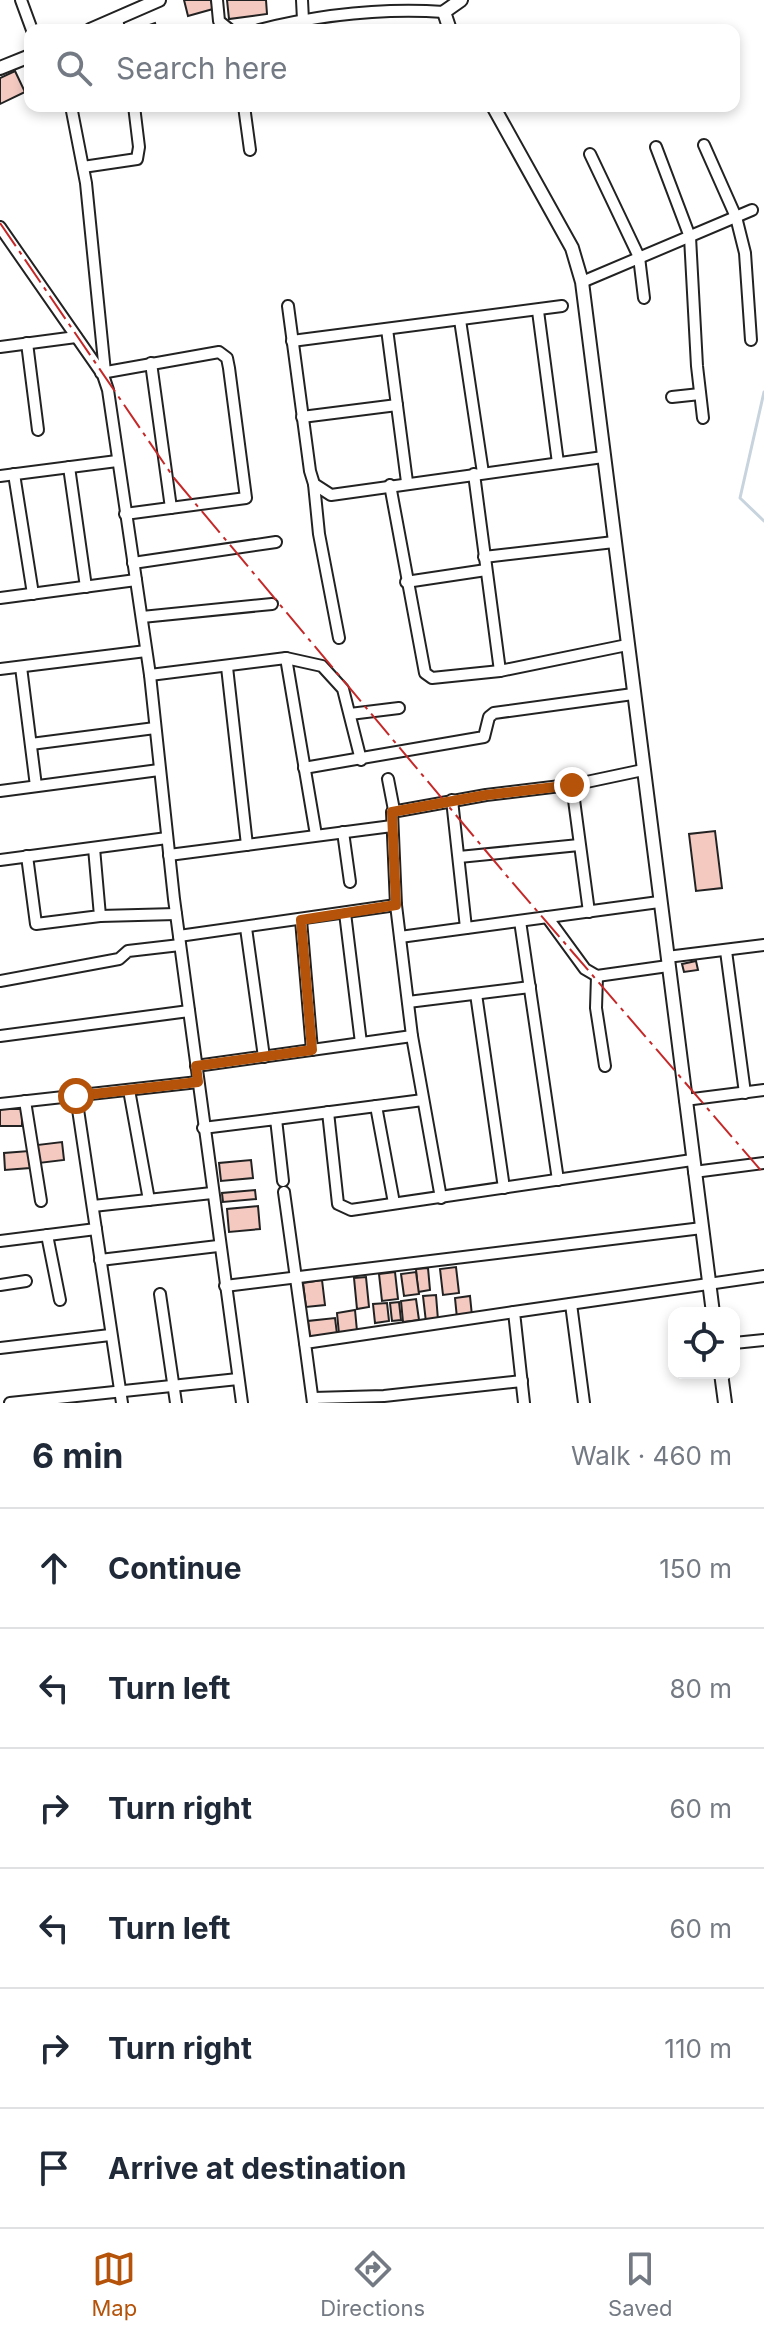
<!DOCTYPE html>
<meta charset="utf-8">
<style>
:root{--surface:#fff;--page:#f6f6f7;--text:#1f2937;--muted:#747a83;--line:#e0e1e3;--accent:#b45309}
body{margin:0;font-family:Inter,sans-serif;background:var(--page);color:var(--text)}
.controls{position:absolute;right:24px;bottom:24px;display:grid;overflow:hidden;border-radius:16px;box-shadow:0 4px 12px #0003}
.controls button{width:72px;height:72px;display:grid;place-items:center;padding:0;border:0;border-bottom:2px solid var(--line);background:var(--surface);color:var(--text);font:40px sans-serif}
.stop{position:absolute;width:24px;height:24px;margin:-18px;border:6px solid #b45309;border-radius:50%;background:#fff}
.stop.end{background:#b45309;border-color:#fff;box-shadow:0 2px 8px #0008}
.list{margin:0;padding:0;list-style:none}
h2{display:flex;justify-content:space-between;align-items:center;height:104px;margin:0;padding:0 32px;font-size:34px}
h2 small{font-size:26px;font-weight:400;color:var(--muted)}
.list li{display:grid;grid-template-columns:52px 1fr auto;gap:24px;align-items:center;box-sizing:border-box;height:120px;padding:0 32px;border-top:2px solid var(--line)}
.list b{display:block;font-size:30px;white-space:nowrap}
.list em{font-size:26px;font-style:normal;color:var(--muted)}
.icon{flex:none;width:44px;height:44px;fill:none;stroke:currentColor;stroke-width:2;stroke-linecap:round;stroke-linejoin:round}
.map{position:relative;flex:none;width:764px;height:1403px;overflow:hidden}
.search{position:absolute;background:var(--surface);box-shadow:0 4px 12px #0003;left:24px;right:24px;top:24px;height:88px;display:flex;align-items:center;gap:20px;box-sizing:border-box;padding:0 28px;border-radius:16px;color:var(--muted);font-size:30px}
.sheet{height:824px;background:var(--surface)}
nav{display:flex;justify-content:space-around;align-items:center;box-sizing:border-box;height:112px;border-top:2px solid var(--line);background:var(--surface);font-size:22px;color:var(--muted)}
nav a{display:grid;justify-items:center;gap:4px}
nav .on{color:var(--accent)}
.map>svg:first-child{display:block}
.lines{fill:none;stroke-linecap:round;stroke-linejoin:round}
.stream{stroke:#c7d3dd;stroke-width:3}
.building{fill:#f3c9c0;stroke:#222;stroke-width:2}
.minor-casing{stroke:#222;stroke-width:14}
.tertiary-casing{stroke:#222;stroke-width:16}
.minor{stroke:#fff;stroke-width:10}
.tertiary{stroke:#fff;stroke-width:12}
.power{stroke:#c62828;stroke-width:2;stroke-dasharray:28 6 4 6;stroke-linecap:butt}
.route{stroke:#b45309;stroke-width:10}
</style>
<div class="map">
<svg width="764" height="1403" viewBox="0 0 764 1403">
<rect width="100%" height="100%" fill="#fff"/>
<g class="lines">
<polyline class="stream" points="764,392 740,498 764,521"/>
</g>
<g class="building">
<polygon points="184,0 211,0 213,9 188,16"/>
<polygon points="227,0 266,0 267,14 229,19"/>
<polygon points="155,23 157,30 135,30"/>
<polygon points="15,71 25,92 0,104 0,78"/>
<polygon points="715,831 722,888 696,891 689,834"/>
<polygon points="696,961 698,970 684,972 682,964"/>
<rect x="0" y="1109" width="22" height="17"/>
<polygon points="62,1142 64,1160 39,1163 37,1145"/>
<polygon points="29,1151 30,1168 5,1170 4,1153"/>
<polygon points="251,1160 253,1178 221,1181 219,1163"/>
<polygon points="255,1190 256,1199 223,1202 222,1193"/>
<polygon points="258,1206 260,1229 229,1232 227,1209"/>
<polygon points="456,1267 459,1293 443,1295 440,1269"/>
<polygon points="428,1268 430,1290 418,1292 416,1269"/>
<polygon points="395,1272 398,1299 382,1301 379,1274"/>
<polygon points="416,1272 419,1294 404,1296 401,1274"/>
<polygon points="366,1277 369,1307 357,1309 354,1278"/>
<polygon points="322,1280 325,1305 306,1307 303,1283"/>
<polygon points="436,1295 438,1320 426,1322 423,1296"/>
<polygon points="470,1296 472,1316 457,1318 455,1298"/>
<polygon points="416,1299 419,1320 403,1322 401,1301"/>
<polygon points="399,1302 401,1320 392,1321 390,1303"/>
<polygon points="387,1303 389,1321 375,1323 373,1304"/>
<polygon points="355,1310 357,1331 339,1334 337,1313"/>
<polygon points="335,1318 337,1334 310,1337 308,1321"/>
</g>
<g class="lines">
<g class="minor-casing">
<g id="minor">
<polyline points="21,0 32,30"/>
<polyline points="217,0 219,21 230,30"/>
<polyline points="302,0 303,20"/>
<polyline points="117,18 119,30"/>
<path d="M 259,30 C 319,15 383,8 444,12"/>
<polyline points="71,106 86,183 105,372"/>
<polyline points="244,106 250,150"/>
<polyline points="704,145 736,217 745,253 751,340"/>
<polyline points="656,147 690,237 697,366 703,418"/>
<polyline points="590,154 639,257 644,298"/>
<polyline points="83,167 137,159 139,147 134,106"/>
<polyline points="0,227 103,375 108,390 150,675 174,899 242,1403"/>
<polyline points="582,282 752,210"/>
<polyline points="288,306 310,471 314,484 331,495 603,457"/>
<polyline points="538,311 558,463"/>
<polyline points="460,320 483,473"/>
<polyline points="387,329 407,482"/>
<polyline points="292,341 562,306"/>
<polyline points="27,343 38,430"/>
<polyline points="0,347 76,337"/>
<polyline points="151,363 171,508"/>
<polyline points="101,373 219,352 227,358 229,368 246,498 125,514"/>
<polyline points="672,397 700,394"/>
<polyline points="302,417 397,405"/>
<polyline points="69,467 86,587"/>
<polyline points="14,474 33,594"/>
<polyline points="474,474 500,671"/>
<polyline points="0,476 117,461"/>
<polyline points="314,484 319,534 339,638"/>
<polyline points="390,485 425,673 432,678 500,671 627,645"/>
<polyline points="484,557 614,542"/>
<polyline points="133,563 276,542"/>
<polyline points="406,582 486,570"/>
<polyline points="0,598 136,580"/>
<polyline points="142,617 272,604"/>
<polyline points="286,658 316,835"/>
<polyline points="21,667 36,786"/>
<polyline points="227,667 247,845"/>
<polyline points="0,669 146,651"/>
<polyline points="150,675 286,658 322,666 343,689 361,760"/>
<polyline points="350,714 399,708"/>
<polyline points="31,744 155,728"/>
<polyline points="304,768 484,737 489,717 494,713 633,694"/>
<polyline points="388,779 394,810"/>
<polyline points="572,785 589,912"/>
<polyline points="0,791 159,770"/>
<polyline points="452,800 466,928"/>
<polyline points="343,832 350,882"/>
<polyline points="169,855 392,826"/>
<polyline points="27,856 36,924 100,916 94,848"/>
<polyline points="459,857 579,845"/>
<polyline points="0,860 167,838"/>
<polyline points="345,913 361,1043"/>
<polyline points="100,916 176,914"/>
<polyline points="547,917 585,969 597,976 668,966"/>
<polyline points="301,920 312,1050"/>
<polyline points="520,921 558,1180"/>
<polyline points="246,928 264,1057"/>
<polyline points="179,936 396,905"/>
<polyline points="400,937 659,902"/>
<polyline points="726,951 745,1093"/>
<polyline points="667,957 764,945"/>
<polyline points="597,976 596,1008 605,1066"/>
<polyline points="0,981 119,959 128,951 180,945"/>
<polyline points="476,994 504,1188"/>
<polyline points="408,1002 530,987"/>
<polyline points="0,1036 189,1011"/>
<polyline points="412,1036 396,905 392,812 486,795 577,784 643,770"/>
<polyline points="196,1066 412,1036 441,1198"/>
<polyline points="129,1090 149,1200"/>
<polyline points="76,1096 122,1403"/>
<polyline points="685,1100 764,1090"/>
<polyline points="25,1101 41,1201"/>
<polyline points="0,1104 198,1082"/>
<polyline points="376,1106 394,1203"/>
<polyline points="328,1112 338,1204 351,1210 692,1160"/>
<polyline points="276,1119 423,1100"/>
<polyline points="203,1128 276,1119 283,1181"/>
<polyline points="694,1172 764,1163"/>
<polyline points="284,1192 305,1343"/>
<polyline points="93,1206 212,1193"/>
<polyline points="47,1235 60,1300"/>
<polyline points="0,1241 96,1229"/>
<polyline points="100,1260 218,1246"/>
<polyline points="0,1285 26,1281"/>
<polyline points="225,1286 702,1228"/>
<polyline points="160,1294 176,1403"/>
<polyline points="571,1304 584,1403"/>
<polyline points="734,1343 764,1340"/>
<polyline points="0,1348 110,1335"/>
<polyline points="313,1398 384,1396 522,1381"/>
<polyline points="10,1403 238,1379"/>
<polyline points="313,1403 305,1343 514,1312"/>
<polyline points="524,1403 514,1312 764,1276"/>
</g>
</g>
<g class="tertiary-casing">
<g id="tertiary">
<polyline points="90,30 159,0"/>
<polyline points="450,30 444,12 461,0"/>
<polyline points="0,68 30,56"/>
<polyline points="493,106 572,248 582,282 713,1313"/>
<polyline points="721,1373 725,1403"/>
</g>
</g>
<use href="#minor" class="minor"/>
<use href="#tertiary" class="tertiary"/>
<polyline class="power" points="0,223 174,478 506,875 764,1174"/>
</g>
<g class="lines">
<polyline class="route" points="76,1096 198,1082 196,1066 312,1050 301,920 396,905 392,812 486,795 572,785"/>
</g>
</svg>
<div class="controls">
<button><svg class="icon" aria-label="locate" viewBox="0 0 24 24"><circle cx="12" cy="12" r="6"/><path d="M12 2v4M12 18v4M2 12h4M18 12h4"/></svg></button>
</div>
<div class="stop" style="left:76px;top:1096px"></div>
<div class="stop end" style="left:572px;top:785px"></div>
<div class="search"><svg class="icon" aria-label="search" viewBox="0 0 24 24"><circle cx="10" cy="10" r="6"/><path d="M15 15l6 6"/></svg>Search here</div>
</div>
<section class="sheet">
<h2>6 min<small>Walk · 460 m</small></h2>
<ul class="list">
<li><svg class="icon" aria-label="ahead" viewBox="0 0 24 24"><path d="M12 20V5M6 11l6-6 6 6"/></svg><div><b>Continue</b></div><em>150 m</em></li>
<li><svg class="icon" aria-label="left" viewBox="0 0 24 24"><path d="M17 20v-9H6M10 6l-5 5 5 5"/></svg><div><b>Turn left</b></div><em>80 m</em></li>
<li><svg class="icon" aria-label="right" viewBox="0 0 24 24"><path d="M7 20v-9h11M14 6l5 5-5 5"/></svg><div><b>Turn right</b></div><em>60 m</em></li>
<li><svg class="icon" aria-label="left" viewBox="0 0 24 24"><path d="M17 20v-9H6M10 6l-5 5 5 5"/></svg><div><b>Turn left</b></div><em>60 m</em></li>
<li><svg class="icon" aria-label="right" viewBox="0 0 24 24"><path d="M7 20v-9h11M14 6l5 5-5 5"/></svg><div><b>Turn right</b></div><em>110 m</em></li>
<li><svg class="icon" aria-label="arrive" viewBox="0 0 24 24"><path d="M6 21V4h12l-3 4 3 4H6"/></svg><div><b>Arrive at destination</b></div></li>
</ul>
</section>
<nav>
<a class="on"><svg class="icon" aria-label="map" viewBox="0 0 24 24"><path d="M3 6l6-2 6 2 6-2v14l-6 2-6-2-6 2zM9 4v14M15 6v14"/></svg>Map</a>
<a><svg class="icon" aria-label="directions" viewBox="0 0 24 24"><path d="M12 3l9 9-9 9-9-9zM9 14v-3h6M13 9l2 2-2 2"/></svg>Directions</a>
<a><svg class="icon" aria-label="saved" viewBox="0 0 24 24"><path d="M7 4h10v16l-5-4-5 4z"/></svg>Saved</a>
</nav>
